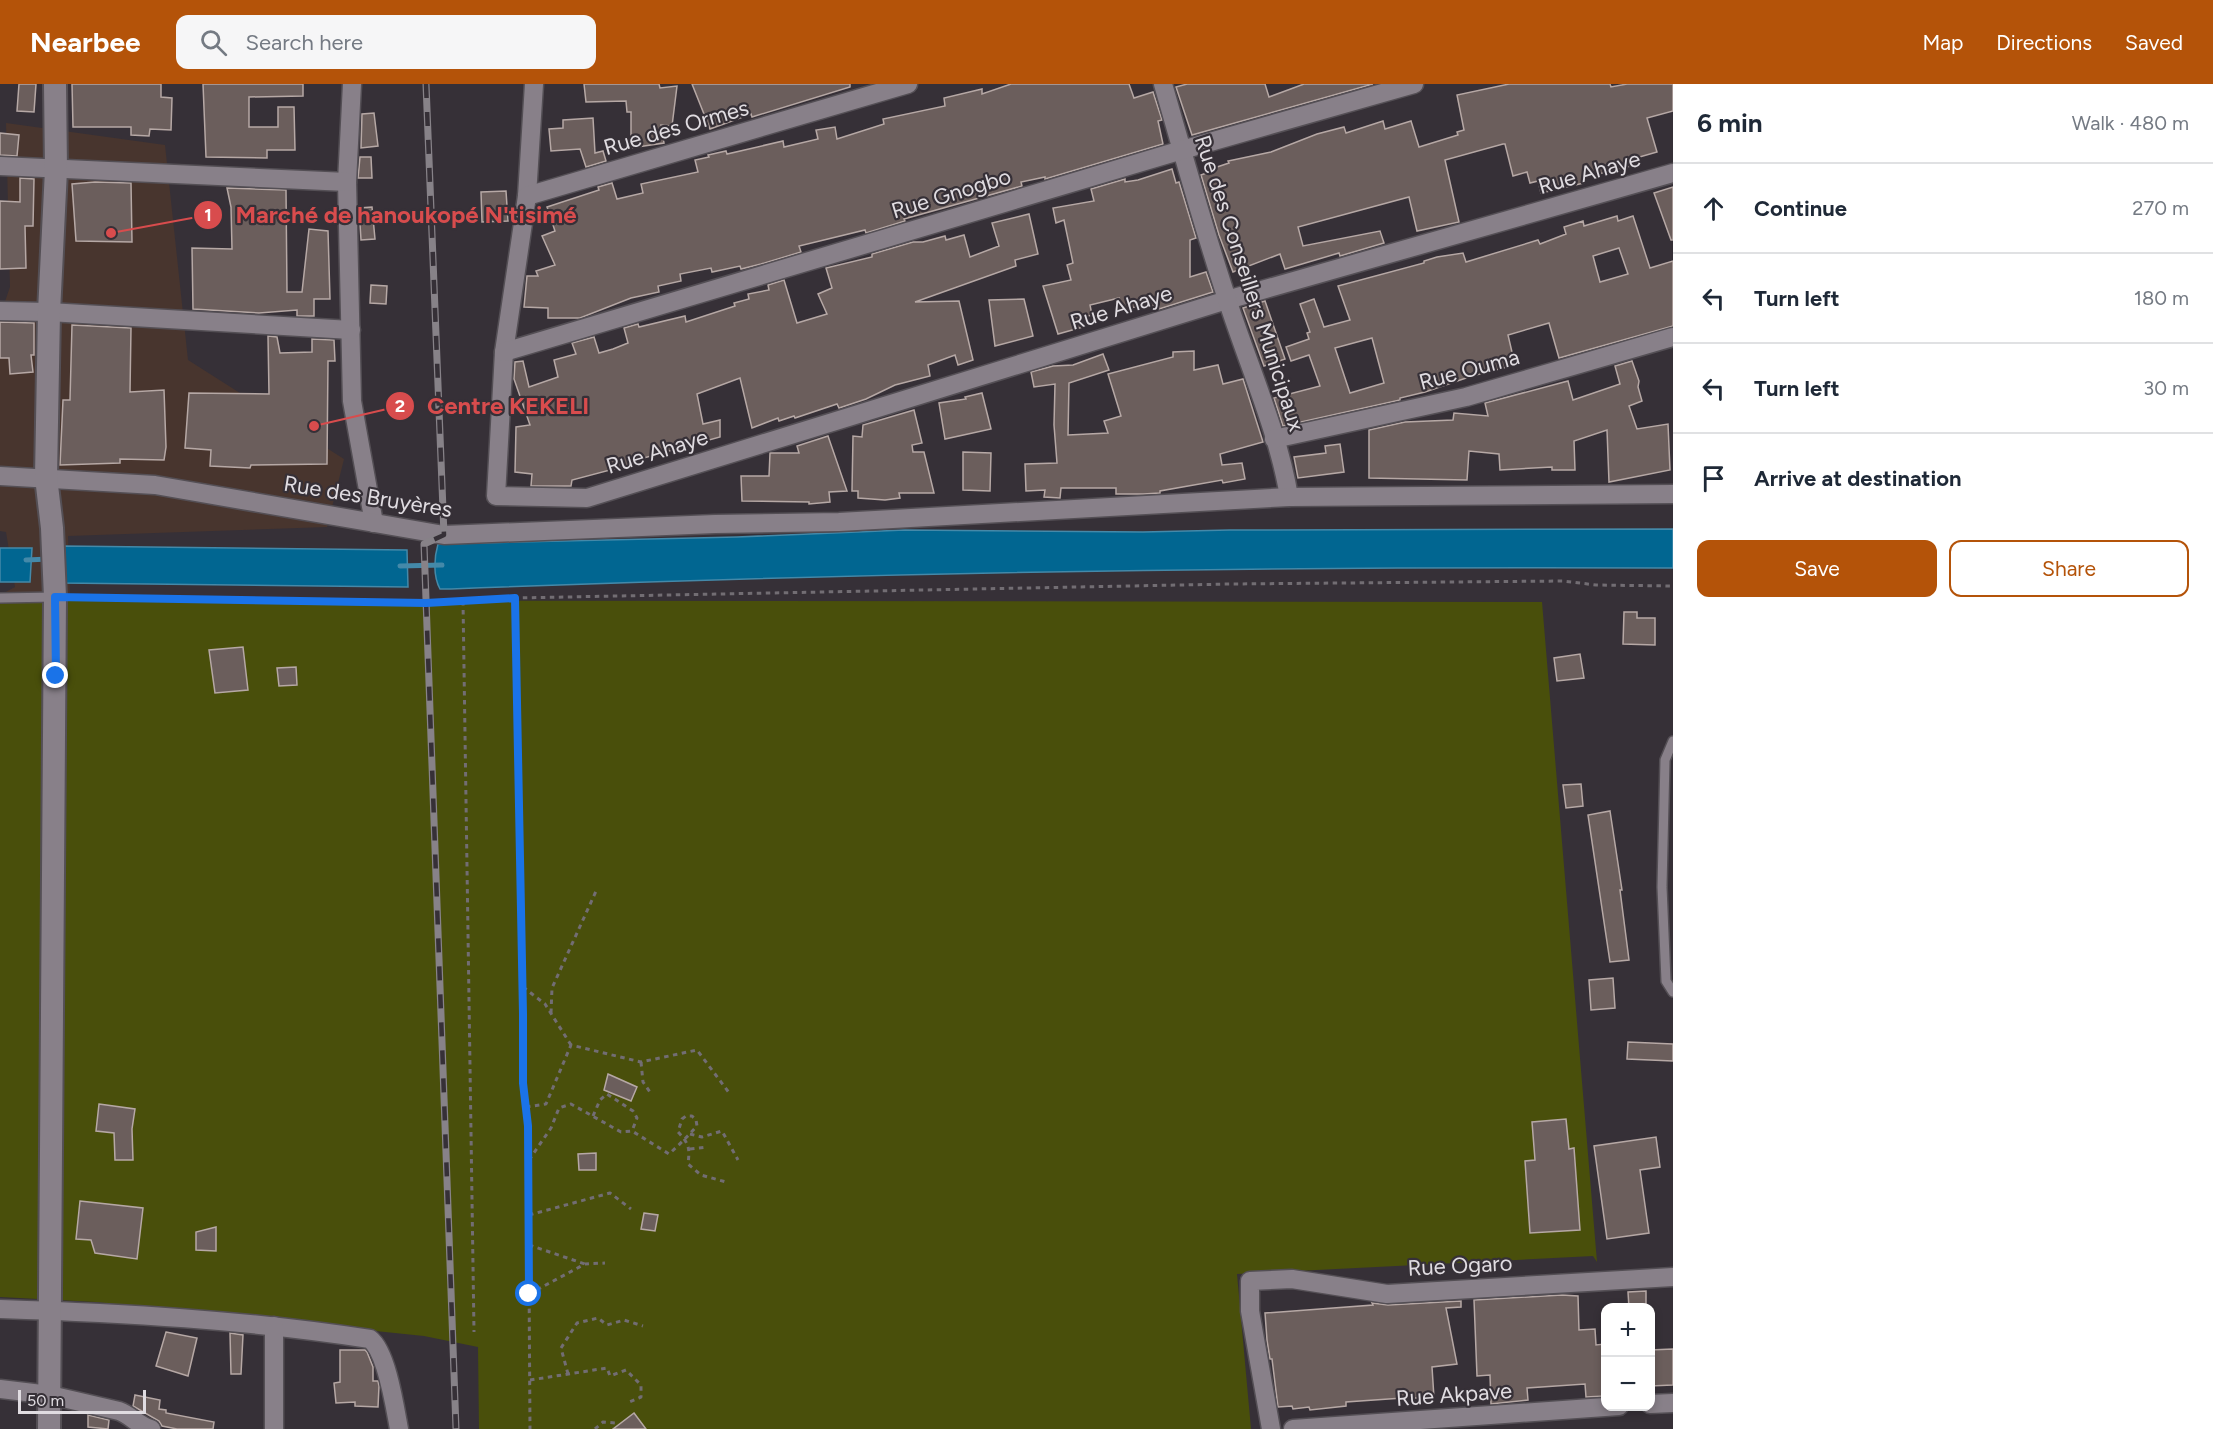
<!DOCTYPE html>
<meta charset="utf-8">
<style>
:root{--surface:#fff;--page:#f6f6f7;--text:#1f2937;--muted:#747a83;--line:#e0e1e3;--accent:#b45309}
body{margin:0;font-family:Figtree,sans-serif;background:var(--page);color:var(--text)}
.controls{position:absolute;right:18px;bottom:18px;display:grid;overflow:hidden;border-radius:12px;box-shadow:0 3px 9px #0003}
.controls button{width:54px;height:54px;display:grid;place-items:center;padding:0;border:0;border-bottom:2px solid var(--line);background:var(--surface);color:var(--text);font:30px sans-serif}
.scale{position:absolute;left:18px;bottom:15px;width:128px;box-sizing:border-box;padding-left:6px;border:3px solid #e0dce1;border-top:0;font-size:16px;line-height:21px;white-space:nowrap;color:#e0dce1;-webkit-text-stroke:4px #363037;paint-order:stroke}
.stop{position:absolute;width:18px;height:18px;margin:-14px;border:4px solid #1a73e8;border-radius:50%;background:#fff}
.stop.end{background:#1a73e8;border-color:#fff;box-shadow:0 2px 6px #0008}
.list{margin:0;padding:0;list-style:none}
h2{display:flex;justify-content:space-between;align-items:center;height:78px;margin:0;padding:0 24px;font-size:26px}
h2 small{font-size:20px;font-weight:400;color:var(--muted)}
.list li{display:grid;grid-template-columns:39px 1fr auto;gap:18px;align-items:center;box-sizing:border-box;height:90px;padding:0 24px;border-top:2px solid var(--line)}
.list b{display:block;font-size:22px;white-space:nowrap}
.list em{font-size:20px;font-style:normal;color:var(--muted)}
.actions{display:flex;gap:12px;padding:18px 24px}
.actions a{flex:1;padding:14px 0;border:2px solid var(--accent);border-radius:12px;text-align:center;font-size:21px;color:var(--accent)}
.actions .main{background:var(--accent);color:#fff}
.icon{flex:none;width:33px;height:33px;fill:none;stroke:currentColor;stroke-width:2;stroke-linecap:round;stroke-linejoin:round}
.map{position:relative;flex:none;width:1673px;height:1345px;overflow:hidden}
header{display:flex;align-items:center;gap:36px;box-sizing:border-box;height:84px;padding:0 30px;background:var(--accent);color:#fff}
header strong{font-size:28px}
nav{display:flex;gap:33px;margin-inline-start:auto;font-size:21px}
.search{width:420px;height:54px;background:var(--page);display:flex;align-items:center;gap:15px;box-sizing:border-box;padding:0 21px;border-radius:12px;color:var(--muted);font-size:22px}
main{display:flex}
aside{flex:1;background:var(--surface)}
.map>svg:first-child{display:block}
.commercial{fill:#48352e}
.green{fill:#494f0b}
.water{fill:#016691;stroke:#4489a9;stroke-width:1.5}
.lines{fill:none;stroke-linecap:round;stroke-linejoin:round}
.stream{stroke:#4489a9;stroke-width:5}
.building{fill:#6b5e5c;stroke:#b6a8a5;stroke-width:1.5;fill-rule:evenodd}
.service-casing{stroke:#544f55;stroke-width:12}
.minor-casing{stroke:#544f55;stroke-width:21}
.tertiary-casing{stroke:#544f55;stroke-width:26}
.path{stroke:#726d73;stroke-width:3;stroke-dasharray:4.5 4.5;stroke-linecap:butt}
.service{stroke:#888089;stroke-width:9}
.minor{stroke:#888089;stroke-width:18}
.tertiary{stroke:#888089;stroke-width:22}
.rail-casing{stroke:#878288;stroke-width:7}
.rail{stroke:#363037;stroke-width:4.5;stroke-dasharray:14;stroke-linecap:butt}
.route{stroke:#1a73e8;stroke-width:8}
.labels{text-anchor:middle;stroke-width:4.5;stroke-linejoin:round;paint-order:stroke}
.street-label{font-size:22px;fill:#e0dce1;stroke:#363037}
.leader{fill:none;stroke:#d84c4d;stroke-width:2}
.callout-dot{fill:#d84c4d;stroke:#363037;stroke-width:2}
.mark-label{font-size:18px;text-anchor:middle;font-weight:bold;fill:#fff}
.callout-label{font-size:24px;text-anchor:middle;font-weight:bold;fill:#d84c4d;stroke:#363037;stroke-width:4.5;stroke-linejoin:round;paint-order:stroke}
</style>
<header>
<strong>Nearbee</strong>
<div class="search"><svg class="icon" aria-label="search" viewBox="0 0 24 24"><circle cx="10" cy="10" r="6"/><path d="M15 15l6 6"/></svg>Search here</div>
<nav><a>Map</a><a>Directions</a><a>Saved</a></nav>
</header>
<main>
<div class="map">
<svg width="1673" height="1345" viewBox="0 0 1673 1345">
<rect width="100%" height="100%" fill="#363037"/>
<polygon class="commercial" points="6,39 165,61 188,276 344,375 327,443 68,452 78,737 0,511 15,503 6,448 0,447 0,232 10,203"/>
<polygon class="green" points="0,516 1542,518 1597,1178 1593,1172 1237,1190 1251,1345 479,1345 478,1263 424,1252 96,1218 0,1213"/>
<g class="water">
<path d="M 1673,445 L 1673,484 C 1266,482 858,489 451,505 L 440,505 C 433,492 434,474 438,460 L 737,453 L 905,446 L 1143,448 L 1230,446 Z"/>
<polygon points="63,462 407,466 408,503 62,499"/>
<polygon points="0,464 32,464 30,498 0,498"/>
</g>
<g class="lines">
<g class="stream">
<polyline points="26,476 49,475"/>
<polyline points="400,482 442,481"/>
</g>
</g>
<g class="building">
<polygon points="19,0 36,0 34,28 17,27"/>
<polygon points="72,0 161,0 161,13 172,14 171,46 150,45 149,52 131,51 131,43 73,43"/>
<polygon points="203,0 303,0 303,12 249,13 249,43 278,43 278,23 294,23 295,66 267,66 267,74 206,73"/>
<polygon points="584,0 659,0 660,4 677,2 672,42 661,41 664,59 631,64 631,28 627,28 626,17 586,18"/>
<polygon points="692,0 850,0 850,3 752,33 751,30 710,45"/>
<polygon points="1011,0 1129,0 1134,14 1153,8 1162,36 1158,37 1163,60 1045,95 1045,93 1021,98 1022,102 904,135 905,137 866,149 865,146 799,162 801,168 761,180 741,185 740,182 712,188 711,184 680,190 681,197 658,202 659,208 631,214 580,234 548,234 548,224 524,223 527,192 538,192 536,187 555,181 542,152 555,147 547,123 599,106 598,103 612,99 617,115 643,109 641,100 698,88 695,76 709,73 708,71 726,67 727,70 783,57 784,63 818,55 816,46 835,43 837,55 884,40 883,35 945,22 944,14 982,5 982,10"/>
<polygon points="1187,0 1265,0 1269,13 1304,0 1373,0 1192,51 1176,3"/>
<polygon points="1509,0 1610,0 1611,3 1627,0 1673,0 1673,27 1647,34 1657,68 1629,76 1631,82 1582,94 1584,99 1541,109 1538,97 1530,99 1527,88 1513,92 1505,60 1503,60 1445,76 1459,138 1417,147 1409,113 1298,143 1303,162 1380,147 1384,159 1340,172 1339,169 1285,185 1280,170 1233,188 1219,151 1201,91 1212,87 1211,85 1229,79 1228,77 1271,68 1317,50 1344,43 1346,49 1383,37 1385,45 1411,37 1419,63 1458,51 1457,48 1464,46 1457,11"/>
<polygon points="374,29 378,62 361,64 362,30"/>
<polygon points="593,34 595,69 603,67 606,77 586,83 580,65 551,67 549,45 563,44 563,36"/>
<polygon points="0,49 19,51 17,72 0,71"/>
<polygon points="360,73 371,73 372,94 358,94"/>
<polygon points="1172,85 1176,99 1179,98 1196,154 1190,156 1190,193 1206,188 1213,208 1159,225 1159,222 1120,224 1119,214 1090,221 1092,231 1081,234 1083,243 1058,250 1043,202 1071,196 1067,181 1073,179 1064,136 1056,139 1053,124 1094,117 1091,105 1125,95 1125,98 1138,96"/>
<polygon points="20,94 34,95 33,142 25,142 26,184 0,185 0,117 20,118"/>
<polygon points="95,98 131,99 132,158 76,157 72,100"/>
<polygon points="1673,103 1673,156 1671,156 1654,109"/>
<polygon points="227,104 286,106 287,208 302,208 309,145 328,147 330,215 314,215 314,232 297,232 297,226 259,229 193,225 192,164 232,165 231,123"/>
<polygon points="506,107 508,137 482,138 481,108"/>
<polygon points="372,123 375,155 361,156 359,124"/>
<polygon points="1029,130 1038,170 1015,176 1016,182 915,218 959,217 973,276 958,281 955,271 928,281 930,292 895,301 866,315 839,324 837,320 795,334 794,332 779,337 778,334 752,344 740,294 697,310 703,340 720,336 720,353 629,378 629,381 572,396 571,402 531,402 532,390 515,388 516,343 530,341 514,295 515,278 523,277 529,303 558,293 554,276 576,270 572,259 594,253 599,269 613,265 628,259 624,244 638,240 639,243 685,232 686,238 735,222 734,219 749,215 748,210 769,206 768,201 784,196 797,239 827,230 818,210 832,204 826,184 872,173 872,170 913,158 923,158 945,152 946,156 964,151 970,173 999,162 992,139"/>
<path d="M 1617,132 L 1618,137 L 1633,132 L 1650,184 L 1673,177 L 1673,242 L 1559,274 L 1549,239 L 1508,251 L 1515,281 L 1472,292 L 1425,308 L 1400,314 L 1400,316 L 1283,342 L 1274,314 L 1320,302 L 1309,271 L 1291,277 L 1286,263 L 1309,255 L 1307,249 L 1310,248 L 1300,220 L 1314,215 L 1324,243 L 1350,236 L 1338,202 L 1424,179 L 1424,177 L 1437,173 L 1463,169 L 1466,178 L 1538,156 L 1540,160 L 1566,150 L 1564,143 L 1583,137 L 1584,142 ZM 1619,164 L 1628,190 L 1600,198 L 1593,172 ZM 1372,254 L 1384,299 L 1350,309 L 1335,264 Z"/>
<polygon points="371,201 387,202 386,220 370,219"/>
<polygon points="1024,215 1033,252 995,262 989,216"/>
<polygon points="1265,217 1285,275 1264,282 1243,224"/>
<polygon points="0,238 34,239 34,271 31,271 33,288 10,290 9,274 0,274"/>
<polygon points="72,241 131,244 130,308 164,306 166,363 164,376 120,375 120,379 60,381 63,316 70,316"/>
<polygon points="268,252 277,253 280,269 312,268 312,255 334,256 335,277 328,277 327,380 251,381 250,384 210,382 211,366 185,364 189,309 269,310"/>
<polygon points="1194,267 1194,286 1218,281 1223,300 1243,295 1263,358 1220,370 1222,381 1242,379 1245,395 1223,399 1222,396 1160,407 1160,409 1143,410 1116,410 1116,404 1061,404 1060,414 1044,413 1045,406 1026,407 1025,380 1057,379 1054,341 1055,300 1034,303 1031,288 1053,282 1073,281 1103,270 1109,286 1069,299 1068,351 1108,349 1104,337 1121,332 1108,290 1173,273 1173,268"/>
<polygon points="1632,277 1639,297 1638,303 1642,317 1629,322 1637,345 1668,340 1670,386 1609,398 1607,346 1574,357 1575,386 1552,386 1552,383 1500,386 1499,370 1469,367 1467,396 1369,394 1369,346 1405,338 1453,336 1454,329 1488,332 1485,319 1568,297 1573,316 1620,300 1615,282"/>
<polygon points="982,309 991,345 945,355 939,319 966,315 965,313"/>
<polygon points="914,326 922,359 912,361 913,368 924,368 934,409 899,409 900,414 885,416 858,414 858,407 852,407 853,352 862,353 863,341"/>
<polygon points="828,352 847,407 829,408 830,418 809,420 809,418 742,417 741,392 769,392 770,369 799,369 797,362"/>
<polygon points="1340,360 1344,388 1298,394 1294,373 1326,369 1325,362"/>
<polygon points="963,368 991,369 990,407 963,406"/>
<polygon points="1624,528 1637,528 1637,534 1655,534 1655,561 1623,560"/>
<polygon points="243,563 248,606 215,609 209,566"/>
<polygon points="1580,570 1584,594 1557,597 1554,574"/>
<polygon points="296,583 297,601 279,602 277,584"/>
<polygon points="1581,700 1583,722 1566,724 1563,701"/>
<polygon points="1610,727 1622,806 1620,806 1629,876 1610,878 1588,731"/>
<polygon points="1613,894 1615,924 1591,926 1589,896"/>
<polygon points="1628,958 1673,960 1673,977 1627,975"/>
<polygon points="608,990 637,1003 631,1017 604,1006"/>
<polygon points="99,1020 135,1025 132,1045 133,1076 115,1076 114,1049 96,1047"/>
<polygon points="1566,1035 1569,1065 1574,1064 1580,1146 1530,1149 1525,1077 1535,1076 1532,1038"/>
<polygon points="1656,1053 1660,1083 1640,1086 1649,1149 1607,1155 1594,1062"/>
<polygon points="596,1069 596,1086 579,1086 578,1070"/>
<polygon points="80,1117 143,1124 137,1175 95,1169 91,1156 76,1155"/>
<polygon points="644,1129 658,1131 655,1147 641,1145"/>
<polygon points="216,1143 216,1167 196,1166 196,1148"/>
<polygon points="1646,1207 1646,1224 1629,1224 1628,1208"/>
<polygon points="1562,1211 1578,1212 1579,1246 1595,1245 1596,1261 1605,1260 1605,1312 1586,1313 1585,1300 1527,1304 1528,1316 1491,1320 1490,1291 1477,1292 1474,1216"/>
<polygon points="1461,1217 1461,1223 1446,1224 1457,1280 1432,1283 1434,1314 1403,1314 1346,1318 1346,1322 1310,1326 1309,1323 1293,1325 1292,1322 1278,1323 1272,1275 1270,1275 1267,1256 1265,1229 1373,1221 1372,1219 1388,1221"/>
<polygon points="166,1248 197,1254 188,1292 156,1282"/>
<polygon points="230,1249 243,1251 241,1290 231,1290"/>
<polygon points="1673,1265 1673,1301 1650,1302 1650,1266"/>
<polygon points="340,1266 365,1266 367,1268 373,1283 373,1297 378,1297 379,1302 378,1323 355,1322 355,1318 336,1319 334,1299 340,1298"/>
<polygon points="135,1311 160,1316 159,1325 166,1326 166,1329 214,1338 213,1345 177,1345 162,1342 159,1337 133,1322"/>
<polygon points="634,1329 646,1345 613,1345"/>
<polygon points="88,1331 109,1336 108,1345 88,1343"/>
</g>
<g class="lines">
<g class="service-casing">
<g id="service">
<polyline points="0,514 55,513"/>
<polyline points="1673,657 1665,676 1662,803 1666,897 1673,908"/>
</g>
</g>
<g class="minor-casing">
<g id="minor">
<polyline points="352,0 347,98 352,317 374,439"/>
<polyline points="534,0 527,112 504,268 496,412 587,414 1227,216 1673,89"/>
<path d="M 1163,0 C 1184,73 1204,146 1228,218 C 1248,280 1279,350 1289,413"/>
<polyline points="0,82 347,98"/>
<polyline points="527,112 908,0"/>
<polyline points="0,227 49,228 351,246"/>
<polyline points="504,268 1182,66 1414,0"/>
<polyline points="1274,355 1466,313 1673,253"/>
<polyline points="0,392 155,401 444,451 715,440 839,438 1289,413 1673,410"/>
<path d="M 0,1225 C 124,1229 247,1236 370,1255 C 387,1268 395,1324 399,1345"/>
<path d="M 0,1305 L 50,1311 L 119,1327 C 131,1331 138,1342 151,1345"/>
<polyline points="1650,1320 1673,1319"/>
<polyline points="274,1345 274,1242"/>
<polyline points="1271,1345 1250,1227 1250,1197 1292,1195 1387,1210 1673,1193"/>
<polyline points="1293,1345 1619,1322"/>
</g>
</g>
<g class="tertiary-casing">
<polyline id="tertiary" points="49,1345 55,513 52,444 46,393 49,228 56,86 55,0"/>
</g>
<g class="path">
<polyline points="73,513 426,519 515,514 1231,500 1563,497 1596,501 1673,502"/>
<polyline points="515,514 523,930 523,999 528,1042 530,1345"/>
<polyline points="463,517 474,1248"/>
<polyline points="523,903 545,920 571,961"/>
<polyline points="551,929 552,904 597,805"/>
<polyline points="641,978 643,998 652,1011"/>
<polyline points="526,1023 546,1020 571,961 641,978 697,966 730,1010"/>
<polyline points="593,1032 600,1016 607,1010 633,1027 637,1034 632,1047"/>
<polyline points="690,1050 702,1053 722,1047 738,1076"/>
<polyline points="690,1065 707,1063"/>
<path d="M 529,1076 L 551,1044 L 559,1024 L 571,1020 L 621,1048 L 632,1047 L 669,1070 C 679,1061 688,1052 697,1042 L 696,1036 L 692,1032 L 686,1032 L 682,1035 L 678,1048 C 689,1060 690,1063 688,1080 L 701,1091 L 726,1098"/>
<polyline points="529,1131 610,1109 631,1125"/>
<polyline points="529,1161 585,1180"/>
<polyline points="529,1210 585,1180 605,1179"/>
<polyline points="568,1290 561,1264 577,1239 598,1234 607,1241 624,1236 643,1242"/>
<polyline points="530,1296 607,1284 610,1292 626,1286 641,1301 641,1313 629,1318"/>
<polyline points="595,1345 603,1338 615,1339"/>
</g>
<use href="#service" class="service"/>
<use href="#minor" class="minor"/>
<use href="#tertiary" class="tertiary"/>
<g class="rail-casing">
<polyline id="rail" points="426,0 444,451 424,460 456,1345"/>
</g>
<use href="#rail" class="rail"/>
</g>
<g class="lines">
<polyline class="route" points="56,592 55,513 426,519 515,514 523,930 523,999 528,1042 529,1210"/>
</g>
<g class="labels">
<g class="street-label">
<text transform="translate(676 43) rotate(-16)" y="8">Rue des Ormes</text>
<text transform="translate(1589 88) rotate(-16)" y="8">Rue Ahaye</text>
<text transform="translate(951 109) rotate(-17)" y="8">Rue Gnogbo</text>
<text transform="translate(1250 199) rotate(72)" y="8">Rue des Conseillers Municipaux</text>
<text transform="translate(1121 223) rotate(-17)" y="8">Rue Ahaye</text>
<text transform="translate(1469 285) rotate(-15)" y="8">Rue Ouma</text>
<text transform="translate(657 367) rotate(-17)" y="8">Rue Ahaye</text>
<text transform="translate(368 412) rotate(9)" y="8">Rue des Bruyères</text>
<text transform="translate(1460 1181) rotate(-3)" y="8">Rue Ogaro</text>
<text transform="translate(1454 1310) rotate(-4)" y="8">Rue Akpave</text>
</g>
</g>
<path class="leader" d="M111 149L208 131M314 342L400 322"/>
<g class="callout-dot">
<circle cx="111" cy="149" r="6"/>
<circle cx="314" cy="342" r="6"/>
<circle cx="208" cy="131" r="15"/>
<circle cx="400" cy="322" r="15"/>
</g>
<g class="mark-label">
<text x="208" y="137">1</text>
<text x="400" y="328">2</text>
</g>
<g class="callout-label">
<text x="406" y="139">Marché de hanoukopé N'tisimé</text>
<text x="508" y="330">Centre KEKELI</text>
</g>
</svg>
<div class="controls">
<button>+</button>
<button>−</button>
</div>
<div class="scale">50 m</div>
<div class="stop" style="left:529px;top:1210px"></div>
<div class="stop end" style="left:56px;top:592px"></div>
</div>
<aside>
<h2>6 min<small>Walk · 480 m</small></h2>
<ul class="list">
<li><svg class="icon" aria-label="ahead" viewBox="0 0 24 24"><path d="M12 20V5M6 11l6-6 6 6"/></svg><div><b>Continue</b></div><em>270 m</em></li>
<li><svg class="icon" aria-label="left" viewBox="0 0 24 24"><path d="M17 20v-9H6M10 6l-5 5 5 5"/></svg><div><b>Turn left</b></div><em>180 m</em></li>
<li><svg class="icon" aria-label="left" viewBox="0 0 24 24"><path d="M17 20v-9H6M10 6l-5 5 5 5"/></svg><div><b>Turn left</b></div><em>30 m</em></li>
<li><svg class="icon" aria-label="arrive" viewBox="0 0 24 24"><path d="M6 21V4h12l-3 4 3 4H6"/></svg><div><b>Arrive at destination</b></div></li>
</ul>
<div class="actions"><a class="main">Save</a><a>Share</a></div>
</aside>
</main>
